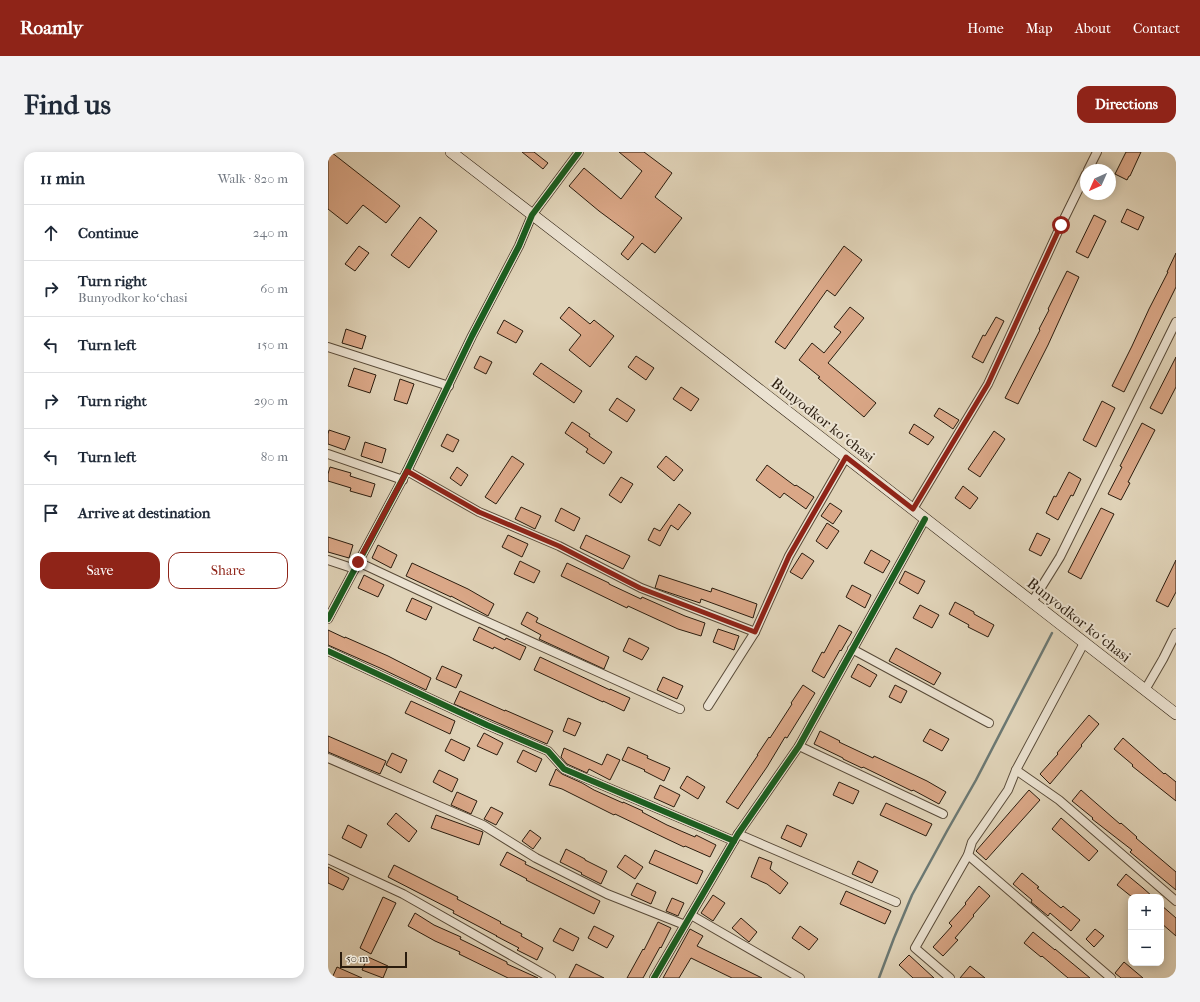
<!DOCTYPE html>
<meta charset="utf-8">
<style>
:root{--surface:#fff;--page:#f2f2f3;--text:#1f2937;--muted:#747a83;--line:#e0e1e3;--accent:#8f2418}
body{margin:0;font-family:"IM FELL French Canon",serif;background:var(--page);color:var(--text)}
.controls{position:absolute;right:12px;bottom:12px;display:grid;overflow:hidden;border-radius:8px;box-shadow:0 2px 10px #0003}
.controls button{width:36px;height:36px;display:grid;place-items:center;padding:0;border:0;border-bottom:1px solid var(--line);background:var(--surface);color:var(--text);font:20px sans-serif}
.compass{position:absolute;left:752px;top:12px;width:36px;height:36px;border-radius:50%;background:var(--surface);box-shadow:0 2px 10px #0003;rotate:225deg}
.scale{position:absolute;left:12px;bottom:10px;width:67px;box-sizing:border-box;padding-left:4px;border:2px solid #2a1c0e;border-top:0;font-size:11px;line-height:14px;white-space:nowrap;color:#2a1c0e;-webkit-text-stroke:3px #ebe2d1;paint-order:stroke}
.stop{position:absolute;width:12px;height:12px;margin:-9px;border:3px solid #8f2418;border-radius:50%;background:#fff}
.stop.end{background:#8f2418;border-color:#fff;box-shadow:0 1px 4px #0008}
.list{margin:0;padding:0;list-style:none}
h2{display:flex;justify-content:space-between;align-items:center;height:52px;margin:0;padding:0 16px;font-size:17px}
h2 small{font-size:13px;font-weight:400;color:var(--muted)}
.list li{display:grid;grid-template-columns:26px 1fr auto;gap:12px;align-items:center;box-sizing:border-box;height:56px;padding:0 16px;border-top:1px solid var(--line)}
.list b{display:block;font-size:15px;white-space:nowrap}
.list p{margin:0;font-size:13px;white-space:nowrap;color:var(--muted)}
.list em{font-size:13px;font-style:normal;color:var(--muted)}
.actions{display:flex;gap:8px;padding:12px 16px}
.actions a{flex:1;padding:9px 0;border:1px solid var(--accent);border-radius:12px;text-align:center;font-size:14px;color:var(--accent)}
.actions .main{background:var(--accent);color:#fff}
.icon{flex:none;width:22px;height:22px;fill:none;stroke:currentColor;stroke-width:2;stroke-linecap:round;stroke-linejoin:round}
.map{position:relative;flex:none;width:848px;height:826px;overflow:hidden;border-radius:12px}
header{display:flex;align-items:center;gap:24px;box-sizing:border-box;height:56px;padding:0 20px;background:var(--accent);color:#fff}
header strong{font-size:19px}
nav{display:flex;gap:22px;margin-inline-start:auto;font-size:14px}
.intro{display:flex;align-items:center;justify-content:space-between;box-sizing:border-box;height:96px;padding:0 24px}
h1{margin:0;font-size:28px}
.button{padding:10px 18px;border-radius:12px;background:var(--accent);color:#fff;font-size:14px;font-weight:700}
main{display:flex;gap:24px;padding:0 24px}
aside{flex:1;background:var(--surface);border-radius:12px;box-shadow:0 2px 10px #0003}
.map>svg:first-child{display:block}
.lines{fill:none;stroke-linecap:round;stroke-linejoin:round}
.stream{stroke:#6b7873;stroke-width:2.5}
.building{fill:#daa787;stroke:#2a1c0e}
.street-casing{stroke:#584a38;stroke-width:10}
.secondary-casing{stroke:#2a1c0e;stroke-width:12}
.street{stroke:#ebe2d1;stroke-width:8}
.secondary{stroke:#ebe2d1;stroke-width:11}
.cycleway-casing{stroke:#ebe2d1;stroke-width:8}
.cycleway{stroke:#1b5e20;stroke-width:6}
.route{stroke:#8f2418;stroke-width:5}
.labels{text-anchor:middle;stroke-width:4;stroke-linejoin:round;paint-order:stroke}
.street-label{font-size:15px;fill:#2a1c0e;stroke:#ebe2d1}
</style>
<header>
<strong>Roamly</strong>
<nav><a>Home</a><a>Map</a><a>About</a><a>Contact</a></nav>
</header>
<div class="intro"><h1>Find us</h1><a class="button">Directions</a></div>
<main>
<aside>
<h2>11 min<small>Walk · 820 m</small></h2>
<ul class="list">
<li><svg class="icon" aria-label="ahead" viewBox="0 0 24 24"><path d="M12 20V5M6 11l6-6 6 6"/></svg><div><b>Continue</b></div><em>240 m</em></li>
<li><svg class="icon" aria-label="right" viewBox="0 0 24 24"><path d="M7 20v-9h11M14 6l5 5-5 5"/></svg><div><b>Turn right</b><p>Bunyodkor koʻchasi</p></div><em>60 m</em></li>
<li><svg class="icon" aria-label="left" viewBox="0 0 24 24"><path d="M17 20v-9H6M10 6l-5 5 5 5"/></svg><div><b>Turn left</b></div><em>150 m</em></li>
<li><svg class="icon" aria-label="right" viewBox="0 0 24 24"><path d="M7 20v-9h11M14 6l5 5-5 5"/></svg><div><b>Turn right</b></div><em>290 m</em></li>
<li><svg class="icon" aria-label="left" viewBox="0 0 24 24"><path d="M17 20v-9H6M10 6l-5 5 5 5"/></svg><div><b>Turn left</b></div><em>80 m</em></li>
<li><svg class="icon" aria-label="arrive" viewBox="0 0 24 24"><path d="M6 21V4h12l-3 4 3 4H6"/></svg><div><b>Arrive at destination</b></div></li>
</ul>
<div class="actions"><a class="main">Save</a><a>Share</a></div>
</aside>
<div class="map">
<svg width="848" height="826" viewBox="0 0 848 826">
<rect width="100%" height="100%" fill="#e0d3b8"/>
<filter id="stains"><feTurbulence type="fractalNoise" baseFrequency=".005" numOctaves="4"/><feColorMatrix values="0 0 0 0 .2 0 0 0 0 .09 0 0 0 0 .02 0 0 0 .5 -.17"/></filter>
<radialGradient id="worn" r=".72"><stop offset=".6" stop-color="#630" stop-opacity="0"/><stop offset="1" stop-color="#630" stop-opacity=".3"/></radialGradient>
<g class="lines">
<polyline class="stream" points="551,826 566,786 584,743 619,679 648,628 724,481"/>
</g>
<g class="building">
<polygon points="0,0 3,0 72,54 58,71 35,53 19,72 0,57"/>
<polygon points="194,0 206,0 220,11 215,17"/>
<polygon points="291,0 316,0 344,21 327,45 354,66 327,101 314,91 300,108 293,102 306,85 271,59 241,34 256,16 293,47 314,19"/>
<polygon points="798,0 813,0 802,24 801,24 799,28 787,22"/>
<polygon points="799,57 816,65 810,78 793,70"/>
<polygon points="766,63 778,69 760,106 748,100"/>
<polygon points="92,65 109,79 81,116 63,103"/>
<polygon points="31,94 41,101 27,119 17,112"/>
<polygon points="516,94 534,108 507,144 499,138 457,197 447,190"/>
<polygon points="848,101 848,135 796,240 784,234 804,194 821,157 840,120 839,120"/>
<polygon points="739,119 751,125 720,193 690,252 677,246 712,178 711,177 721,158 720,157"/>
<polygon points="241,155 262,172 266,168 286,184 262,215 241,198 253,183 232,166"/>
<polygon points="522,155 536,166 500,211 548,251 536,265 490,226 492,225 471,208 484,191 496,201 513,180 506,175"/>
<polygon points="668,165 676,169 655,211 644,205 655,183 657,184"/>
<polygon points="176,168 195,179 188,191 169,181"/>
<polygon points="18,177 38,184 34,197 14,191"/>
<polygon points="152,204 164,210 158,222 146,216"/>
<polygon points="308,204 326,216 318,228 300,215"/>
<polygon points="848,205 848,235 834,262 822,256"/>
<polygon points="213,211 254,239 246,251 205,222"/>
<polygon points="26,216 48,223 42,241 20,234"/>
<polygon points="72,227 86,232 79,252 66,248"/>
<polygon points="353,235 371,247 363,259 345,247"/>
<polygon points="289,246 307,258 299,270 281,258"/>
<polygon points="774,249 787,256 768,295 755,288"/>
<polygon points="611,256 631,268 625,277 606,264"/>
<polygon points="244,270 262,282 261,284 284,300 276,312 258,300 260,297 237,281"/>
<polygon points="814,271 827,278 800,330 802,331 793,348 780,342 794,315 792,314"/>
<polygon points="586,272 606,285 600,293 581,281"/>
<polygon points="1,278 22,285 17,298 0,292 0,282"/>
<polygon points="666,279 677,287 652,325 640,317"/>
<polygon points="119,282 131,288 125,300 113,294"/>
<polygon points="37,290 58,297 54,311 33,304"/>
<polygon points="184,304 196,312 168,352 157,345"/>
<polygon points="338,304 355,318 346,329 329,315"/>
<polygon points="439,313 467,334 468,333 486,345 478,357 456,341 452,346 428,328"/>
<polygon points="2,315 23,321 22,324 47,332 43,345 22,339 23,336 0,329 0,322"/>
<polygon points="129,315 140,323 133,334 122,326"/>
<polygon points="741,320 753,327 745,344 743,343 730,368 718,361 726,344 728,345"/>
<polygon points="293,325 305,332 293,351 281,343"/>
<polygon points="635,334 650,346 642,357 627,346"/>
<polygon points="502,351 514,359 505,372 493,364"/>
<polygon points="351,352 363,361 350,378 343,373 332,394 320,388 326,376 332,379"/>
<polygon points="193,355 213,364 207,377 187,367"/>
<polygon points="233,356 252,366 246,379 227,369"/>
<polygon points="773,356 786,362 753,427 740,420"/>
<polygon points="499,371 511,379 499,397 488,389"/>
<polygon points="709,381 722,387 713,404 701,398"/>
<polygon points="180,383 200,392 194,405 174,395"/>
<polygon points="258,383 302,404 295,417 252,396"/>
<polygon points="0,385 25,393 21,406 0,400"/>
<polygon points="50,393 69,403 63,416 44,406"/>
<polygon points="543,398 562,409 555,421 536,411"/>
<polygon points="474,401 486,409 474,427 462,420"/>
<polygon points="848,408 848,440 840,455 828,449"/>
<polygon points="192,409 212,419 206,431 186,422"/>
<polygon points="84,411 140,437 166,452 160,464 123,444 123,445 78,424"/>
<polygon points="239,411 281,431 281,432 313,447 314,445 357,464 377,471 373,484 350,477 300,454 299,456 233,424"/>
<polygon points="577,419 597,429 590,442 571,431"/>
<polygon points="36,423 56,433 50,445 30,436"/>
<polygon points="331,423 383,440 384,436 429,452 425,466 373,447 372,451 327,436"/>
<polygon points="524,433 543,443 537,456 518,445"/>
<polygon points="84,446 104,455 98,468 78,459"/>
<polygon points="627,450 646,460 646,462 666,473 660,485 640,475 641,473 621,462"/>
<polygon points="592,453 611,463 604,476 585,466"/>
<polygon points="199,460 210,466 208,470 281,505 276,517 211,487 213,483 193,472"/>
<polygon points="511,473 524,480 513,499 512,498 496,526 484,519 494,500 496,501"/>
<polygon points="151,475 177,488 178,486 198,495 192,508 166,495 165,497 145,488"/>
<polygon points="390,477 411,484 406,498 385,490"/>
<polygon points="0,478 17,486 17,485 60,504 103,526 98,538 52,516 0,493"/>
<polygon points="301,486 321,496 314,508 295,499"/>
<polygon points="568,496 613,521 606,533 561,509"/>
<polygon points="212,505 282,538 282,537 302,546 296,559 275,549 275,550 206,518"/>
<polygon points="530,512 549,523 542,535 523,525"/>
<polygon points="114,514 134,523 128,536 108,527"/>
<polygon points="335,525 355,534 349,547 329,538"/>
<polygon points="475,533 487,541 459,586 457,585 439,615 410,657 398,650 430,603 429,603 441,585 442,586 464,552 463,551"/>
<polygon points="567,533 579,539 573,551 561,545"/>
<polygon points="132,539 177,559 177,558 225,579 219,592 126,552"/>
<polygon points="83,549 127,569 122,582 77,561"/>
<polygon points="761,563 771,572 753,593 754,594 722,632 712,622 730,602 729,601"/>
<polygon points="240,566 253,571 247,584 235,579"/>
<polygon points="602,577 621,587 614,599 595,589"/>
<polygon points="492,579 512,589 511,590 545,606 546,604 599,629 618,640 611,652 585,638 584,639 535,615 534,616 515,607 515,606 486,592"/>
<polygon points="156,581 175,591 169,603 149,594"/>
<polygon points="0,584 58,609 52,622 0,600"/>
<polygon points="795,586 836,622 837,621 848,630 848,649 804,614 805,613 786,597"/>
<polygon points="123,587 142,596 136,609 117,599"/>
<polygon points="300,595 320,604 319,606 342,616 336,629 316,619 317,618 294,608"/>
<polygon points="236,596 274,613 279,602 292,608 282,628 261,617 259,621 239,612 233,605"/>
<polygon points="195,598 214,607 208,620 189,610"/>
<polygon points="64,601 79,608 73,621 58,613"/>
<polygon points="228,617 234,622 254,631 266,638 295,651 295,650 315,659 314,660 339,673 367,685 368,683 388,693 382,705 357,694 356,695 339,687 287,662 286,663 234,637 221,633"/>
<polygon points="111,618 130,627 124,640 105,630"/>
<polygon points="359,624 377,635 370,647 352,636"/>
<polygon points="511,630 531,639 525,652 505,643"/>
<polygon points="332,633 352,643 346,655 326,646"/>
<polygon points="701,638 712,648 658,708 648,699"/>
<polygon points="753,638 792,672 793,671 809,685 808,686 848,720 848,738 802,700 804,698 764,667 765,666 744,649"/>
<polygon points="129,640 149,649 143,662 123,653"/>
<polygon points="558,651 604,672 598,684 552,663"/>
<polygon points="163,655 175,661 168,673 156,667"/>
<polygon points="68,661 89,679 81,690 59,672"/>
<polygon points="108,663 155,680 151,693 103,676"/>
<polygon points="733,666 770,699 761,709 724,677"/>
<polygon points="20,673 39,683 33,696 14,686"/>
<polygon points="459,673 479,682 473,695 453,686"/>
<polygon points="202,678 213,686 205,697 194,689"/>
<polygon points="238,697 257,707 257,708 279,719 273,732 253,722 254,721 232,710"/>
<polygon points="327,698 375,719 369,732 321,711"/>
<polygon points="179,700 198,710 197,712 272,749 266,762 198,728 199,727 172,713"/>
<polygon points="297,703 315,715 307,727 289,715"/>
<polygon points="431,705 444,710 442,717 460,731 452,742 439,732 423,725"/>
<polygon points="530,709 550,719 544,731 524,722"/>
<polygon points="66,713 130,745 129,747 173,770 172,771 194,782 193,784 215,796 209,808 189,798 191,796 168,784 169,784 125,761 126,759 60,725"/>
<polygon points="0,715 21,726 15,738 0,731"/>
<polygon points="694,721 711,735 709,736 733,756 735,754 752,768 743,779 722,761 720,764 703,750 704,748 685,732"/>
<polygon points="798,722 815,736 825,745 804,745 789,733"/>
<polygon points="309,731 328,740 323,752 303,743"/>
<polygon points="651,734 662,744 645,763 646,764 627,786 630,788 615,804 605,795 624,774 621,771 638,752 637,751"/>
<polygon points="518,739 563,759 557,772 512,752"/>
<polygon points="385,743 397,751 385,769 373,761"/>
<polygon points="55,745 68,751 43,802 32,796"/>
<polygon points="344,746 356,751 350,764 338,759"/>
<polygon points="833,753 848,766 848,784 833,771"/>
<polygon points="87,761 106,773 133,785 132,787 179,810 179,812 210,826 180,826 131,802 132,800 107,789 80,774"/>
<polygon points="413,766 429,780 421,790 404,776"/>
<polygon points="330,770 343,776 333,796 332,795 315,826 299,826 315,797 316,798"/>
<polygon points="266,774 286,784 279,796 260,786"/>
<polygon points="472,774 490,787 481,798 464,786"/>
<polygon points="232,776 251,786 245,799 225,789"/>
<polygon points="362,777 375,784 369,794 434,826 404,826 363,806 351,826 335,826"/>
<polygon points="767,777 776,784 766,795 758,787"/>
<polygon points="705,780 727,798 727,797 762,826 740,826 714,804 713,805 696,791"/>
<polygon points="581,803 606,826 585,826 571,813"/>
<polygon points="40,805 60,814 55,826 34,818"/>
<polygon points="796,810 815,826 793,826 787,821"/>
<polygon points="248,812 276,826 241,826"/>
<polygon points="642,814 657,826 632,826"/>
<polygon points="9,815 34,826 4,826"/>
</g>
<g class="lines">
<g class="street-casing">
<g id="street">
<polyline points="760,18 769,0"/>
<polyline points="0,195 121,234"/>
<polyline points="0,302 75,328"/>
<polyline points="79,319 151,360 231,394 313,436 427,480"/>
<polyline points="585,357 660,232 733,73 758,22"/>
<polyline points="0,408 27,417"/>
<polyline points="30,410 135,459 352,557"/>
<polyline points="704,450 732,405 848,170"/>
<polyline points="0,467 79,319 144,184 191,94 204,63 251,0"/>
<polyline points="524,497 661,571"/>
<polyline points="0,499 159,573 220,599 236,617 406,689"/>
<polyline points="817,538 835,507 848,481"/>
<polyline points="380,554 427,480 461,404 518,305"/>
<polyline points="471,594 615,662"/>
<polyline points="0,606 155,673 208,706 279,742 357,773"/>
<polyline points="688,618 731,648 848,749"/>
<polyline points="410,682 568,750"/>
<polyline points="640,703 783,826"/>
<polyline points="0,707 75,742 223,826"/>
<polyline points="363,763 472,826"/>
<polyline points="326,826 410,682 471,594 597,367"/>
<polyline points="622,826 587,796 640,703 644,690 680,638 688,618 756,491"/>
</g>
</g>
<g class="secondary-casing">
<polyline id="secondary" points="123,0 397,211 848,562"/>
</g>
<use href="#street" class="street"/>
<use href="#secondary" class="secondary"/>
<g class="cycleway-casing">
<g id="cycleway">
<polyline points="0,467 79,319 144,184 191,94 204,63 251,0"/>
<polyline points="0,499 159,573 220,599 236,617 406,689"/>
<polyline points="326,826 410,682 471,594 597,367"/>
</g>
</g>
<use href="#cycleway" class="cycleway"/>
</g>
<g class="lines">
<polyline class="route" points="30,410 79,319 151,360 231,394 312,436 427,480 461,404 518,305 585,357 660,232 733,73"/>
</g>
<g class="labels">
<g class="street-label">
<text transform="translate(495 268) rotate(38)" y="5">Bunyodkor koʻchasi</text>
<text transform="translate(751 468) rotate(38)" y="5">Bunyodkor koʻchasi</text>
</g>
</g>
<rect width="100%" height="100%" filter="url(#stains)"/>
<rect width="100%" height="100%" fill="url(#worn)"/>
</svg>
<div class="controls">
<button>+</button>
<button>−</button>
</div>
<svg class="compass" viewBox="-18 -18 36 36"><path d="M0-13l5 13h-10z" fill="#e53935"/><path d="M0 13l5-13h-10z" fill="#747a83"/></svg>
<div class="scale">50 m</div>
<div class="stop" style="left:733px;top:73px"></div>
<div class="stop end" style="left:30px;top:410px"></div>
</div>
</main>
